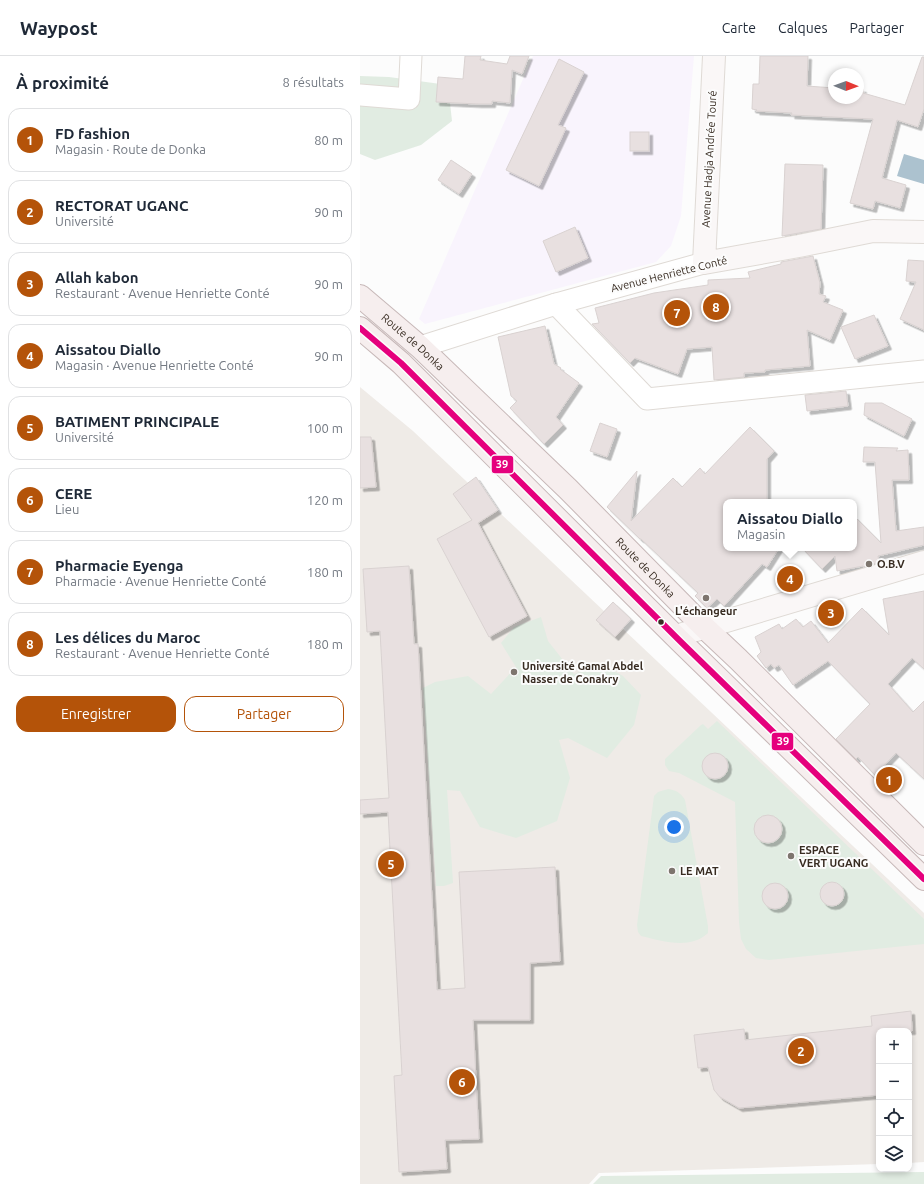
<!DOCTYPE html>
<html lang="fr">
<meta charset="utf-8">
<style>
:root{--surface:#fff;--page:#f6f6f7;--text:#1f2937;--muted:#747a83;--line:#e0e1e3;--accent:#b45309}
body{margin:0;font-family:Ubuntu,sans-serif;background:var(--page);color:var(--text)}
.controls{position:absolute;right:12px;bottom:12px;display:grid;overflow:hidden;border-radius:8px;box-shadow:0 2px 6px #0003}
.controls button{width:36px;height:36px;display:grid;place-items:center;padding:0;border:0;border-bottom:1px solid var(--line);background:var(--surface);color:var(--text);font:20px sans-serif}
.compass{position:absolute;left:468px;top:12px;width:36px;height:36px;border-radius:50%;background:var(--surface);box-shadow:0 2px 6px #0003;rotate:91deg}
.you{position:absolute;left:314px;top:771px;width:14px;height:14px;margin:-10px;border:3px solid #fff;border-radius:50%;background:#1a73e8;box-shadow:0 0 0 6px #1a73e833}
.badge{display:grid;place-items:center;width:26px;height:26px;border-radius:50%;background:var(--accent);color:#fff;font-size:13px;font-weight:700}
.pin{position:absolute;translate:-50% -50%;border:2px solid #fff;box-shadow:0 1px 4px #0006}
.popup{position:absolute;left:363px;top:443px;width:134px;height:52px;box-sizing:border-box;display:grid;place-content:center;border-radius:8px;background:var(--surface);filter:drop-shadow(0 1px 3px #0005);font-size:13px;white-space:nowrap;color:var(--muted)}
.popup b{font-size:15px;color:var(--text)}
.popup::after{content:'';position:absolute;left:50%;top:100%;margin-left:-8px;border:8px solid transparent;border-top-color:var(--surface)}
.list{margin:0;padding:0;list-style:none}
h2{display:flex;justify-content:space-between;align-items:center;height:52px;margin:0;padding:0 16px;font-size:17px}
h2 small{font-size:13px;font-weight:400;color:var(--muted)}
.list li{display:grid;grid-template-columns:26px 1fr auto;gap:12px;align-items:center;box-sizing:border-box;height:64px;margin:0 8px 8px;padding:0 8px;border:1px solid var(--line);border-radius:12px}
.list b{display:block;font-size:15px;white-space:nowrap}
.list p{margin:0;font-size:13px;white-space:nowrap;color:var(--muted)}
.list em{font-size:13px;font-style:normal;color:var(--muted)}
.actions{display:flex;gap:8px;padding:12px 16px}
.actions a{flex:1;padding:9px 0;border:1px solid var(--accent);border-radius:12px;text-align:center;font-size:14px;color:var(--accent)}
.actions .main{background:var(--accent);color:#fff}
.icon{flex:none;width:22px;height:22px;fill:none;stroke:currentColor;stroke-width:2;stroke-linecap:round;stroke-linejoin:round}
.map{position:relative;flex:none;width:564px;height:1128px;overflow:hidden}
header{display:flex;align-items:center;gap:24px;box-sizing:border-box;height:56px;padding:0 20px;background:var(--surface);border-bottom:1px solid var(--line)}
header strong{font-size:19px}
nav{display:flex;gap:22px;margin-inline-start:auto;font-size:14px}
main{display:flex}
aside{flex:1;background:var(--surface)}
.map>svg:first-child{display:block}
.commercial{fill:#f9f4fd}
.built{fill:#efebe7}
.green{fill:#e1ece2}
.water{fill:#acc2cf}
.building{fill:#e8e0e0;stroke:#d9d2d1;filter:url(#shadow)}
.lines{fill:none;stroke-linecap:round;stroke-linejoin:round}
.street-casing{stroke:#dfdad5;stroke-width:23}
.secondary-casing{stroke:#dfdad5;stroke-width:24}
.primary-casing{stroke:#c7b8b8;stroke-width:24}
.street{stroke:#fff;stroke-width:21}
.secondary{stroke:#faf7f7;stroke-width:22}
.primary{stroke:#f6eeee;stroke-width:22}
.bus-1-casing{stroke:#fcfcfc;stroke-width:9}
.bus-1{stroke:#e5007d;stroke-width:6}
.poi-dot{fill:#7d756e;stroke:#fcfcfc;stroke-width:1.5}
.bus-dot{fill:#382c22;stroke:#fcfcfc;stroke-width:1.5}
.labels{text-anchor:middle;stroke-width:4;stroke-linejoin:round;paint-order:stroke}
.street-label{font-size:11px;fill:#382c22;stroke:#fcfcfc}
.poi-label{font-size:11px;font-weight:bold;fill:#382c22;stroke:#fcfcfc;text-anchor:start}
.line-badge{stroke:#fcfcfc;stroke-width:1.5}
.badge-label{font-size:11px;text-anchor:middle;font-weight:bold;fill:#fff}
</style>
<header>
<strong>Waypost</strong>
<nav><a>Carte</a><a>Calques</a><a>Partager</a></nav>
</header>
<main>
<aside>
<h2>À proximité<small>8 résultats</small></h2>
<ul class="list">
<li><span class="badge">1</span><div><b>FD fashion</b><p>Magasin · Route de Donka</p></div><em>80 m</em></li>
<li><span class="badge">2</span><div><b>RECTORAT UGANC</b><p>Université</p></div><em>90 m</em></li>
<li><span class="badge">3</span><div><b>Allah kabon</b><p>Restaurant · Avenue Henriette Conté</p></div><em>90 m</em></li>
<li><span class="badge">4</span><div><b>Aissatou Diallo</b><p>Magasin · Avenue Henriette Conté</p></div><em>90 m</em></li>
<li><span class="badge">5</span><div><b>BATIMENT PRINCIPALE</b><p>Université</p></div><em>100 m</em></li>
<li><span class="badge">6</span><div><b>CERE</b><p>Lieu</p></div><em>120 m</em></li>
<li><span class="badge">7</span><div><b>Pharmacie Eyenga</b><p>Pharmacie · Avenue Henriette Conté</p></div><em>180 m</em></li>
<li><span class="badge">8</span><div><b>Les délices du Maroc</b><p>Restaurant · Avenue Henriette Conté</p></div><em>180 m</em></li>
</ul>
<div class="actions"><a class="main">Enregistrer</a><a>Partager</a></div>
</aside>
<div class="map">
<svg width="564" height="1128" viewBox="0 0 564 1128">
<defs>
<filter id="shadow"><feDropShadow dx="3.5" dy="3.5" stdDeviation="0" flood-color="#0004"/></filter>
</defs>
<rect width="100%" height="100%" fill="#fcfcfc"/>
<polygon class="commercial" points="173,0 334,0 321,160 311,190 296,206 65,268 59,263"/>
<polygon class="built" points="0,331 53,375 564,857 564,1106 549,1107 549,975 519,975 519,1108 239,1117 229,1128 0,1128"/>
<g class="green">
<polygon points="0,20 29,21 88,29 92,65 61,89 15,104 0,98"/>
<polygon points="181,561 188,585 214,618 241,608 263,620 281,639 274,669 247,702 208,682 199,684 210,722 197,765 156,782 120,771 100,735 87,734 93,827 84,830 76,830 63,632 75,626 108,620 131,638 156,611 141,587 154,571"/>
<polygon points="357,665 564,863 564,888 409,904 396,902 386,893 381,883 379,866 375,746 319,717 309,715 305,709 305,703 341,669 343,668 348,673"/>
<path d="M 308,733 C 316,734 321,737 325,744 L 348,870 L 348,877 C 330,894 302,885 281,880 L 278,876 L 277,869 L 294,740 L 298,736 Z"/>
<polygon points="564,1116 564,1128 233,1128 241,1120"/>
</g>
<polygon class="water" points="544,98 564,104 564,128 537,120"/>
<g class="building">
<polygon points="105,0 121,0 120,4 147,8 150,0 169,0 162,18 152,14 150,47 132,45 132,48 118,48 76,46 78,21 103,23"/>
<polygon points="400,0 448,0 447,30 474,32 474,42 498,42 498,33 503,33 503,37 545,49 562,1 564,1 564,53 558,71 537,64 522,122 546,129 540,152 515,145 513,153 490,147 513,63 431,59 432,57 396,55 397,54 392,53 393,28 399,28"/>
<polygon points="199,3 224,16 198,69 206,72 179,130 146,114"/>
<rect x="270" y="76" width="19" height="19"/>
<polygon points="91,104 112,118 99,138 78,124"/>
<polygon points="425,108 463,109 461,173 422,180"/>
<polygon points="215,171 228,202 196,216 183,185"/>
<polygon points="453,200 460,227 459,238 466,240 463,246 483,254 470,284 447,274 450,310 405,314 405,316 384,317 384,321 354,324 352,291 327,293 318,318 275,302 270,307 232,268 239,267 235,252 294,237 348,229 348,224 390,222 388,216 421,208 421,206"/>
<polygon points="548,204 564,205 564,274 540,263 556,226 546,225"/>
<polygon points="514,259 528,290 495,303 481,271"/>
<polygon points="185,270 194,308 201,312 200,313 219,327 196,361 203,369 184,388 150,352 157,345 151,340 138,281"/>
<polygon points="486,335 488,350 447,355 445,339"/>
<polygon points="505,347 522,347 552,363 544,380 504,359"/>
<polygon points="240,367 257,373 247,401 230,395"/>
<polygon points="390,371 414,395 407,403 407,446 366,446 366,492 419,492 407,511 402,508 364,550 357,543 347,552 335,540 338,537 281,483 280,483 247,451 277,415 271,465 313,422 322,431 340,412 345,418"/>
<polygon points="0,381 11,381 16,431 0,432"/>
<polygon points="504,391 538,392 536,395 548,394 549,424 532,424 536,475 564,471 564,489 518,500 519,506 503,511 503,510 477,515 475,500 462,513 442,492 494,492 494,460 521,487 515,406 503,406"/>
<polygon points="116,421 138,454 118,467 167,560 129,581 77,483 112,464 93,438"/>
<polygon points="49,510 54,588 58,588 77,934 105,932 99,816 195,811 200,905 170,907 170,964 113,964 119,1083 85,1084 87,1113 39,1116 34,1020 42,1019 28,756 0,758 0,744 29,742 20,575 7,576 3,513"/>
<polygon points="564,535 564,613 552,602 528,628 553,656 564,645 564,723 536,697 515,719 498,701 496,703 476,683 510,648 468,605 433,629 419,609 414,612 411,608 406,612 397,600 401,596 395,581 419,568 422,573 436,563 443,571 451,565 468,587 502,552 529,579 523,543"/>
<polygon points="253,546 271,563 255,581 236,564"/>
<circle cx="355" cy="710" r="13"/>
<circle cx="408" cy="773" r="14"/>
<circle cx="472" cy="838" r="12"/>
<circle cx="415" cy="840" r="13"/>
<polygon points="551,955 552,975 519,975 519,1039 379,1052 360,1041 354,1034 348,1011 338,1012 334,979 384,973 385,984 512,970 511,960"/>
</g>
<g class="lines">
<g class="street-casing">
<g id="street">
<polyline points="0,39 49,43 51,0"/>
<polyline points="196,248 287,343 564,315"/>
<polyline points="60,291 196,248 344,207"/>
</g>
</g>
<g class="secondary-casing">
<g id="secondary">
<polyline points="354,0 344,207 439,190 513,175 564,176"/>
<polyline points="316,580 564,506"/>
</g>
</g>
<g class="primary-casing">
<g id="primary">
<path id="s1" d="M 0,240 L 60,291 L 208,433 L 344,571 L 378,603 L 564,788"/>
<polyline points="0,272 41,307 320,585 564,823"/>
</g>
</g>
<use href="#street" class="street"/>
<use href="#secondary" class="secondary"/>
<use href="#primary" class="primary"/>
<g class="bus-1-casing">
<polyline id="bus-1" points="0,272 41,307 320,585 564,823"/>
</g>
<use href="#bus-1" class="bus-1"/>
</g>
<g class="poi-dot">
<circle cx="509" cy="508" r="4"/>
<circle cx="346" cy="542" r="4"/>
<circle cx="154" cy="616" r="4"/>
<circle cx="431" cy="800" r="4"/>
<circle cx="312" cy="815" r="4"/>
</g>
<circle class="bus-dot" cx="301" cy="566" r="3.5"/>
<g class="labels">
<g class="street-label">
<text transform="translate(349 103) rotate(-87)" y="4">Avenue Hadja Andrée Touré</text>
<text transform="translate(309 218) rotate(-14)" y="4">Avenue Henriette Conté</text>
<text dy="4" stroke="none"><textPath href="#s1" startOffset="70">Route de Donka</textPath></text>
<text dy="4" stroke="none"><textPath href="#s1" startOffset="394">Route de Donka</textPath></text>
</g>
<g class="poi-label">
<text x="517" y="512">O.B.V</text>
<text x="346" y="559" text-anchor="middle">L'échangeur</text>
<text x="162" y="614">Université Gamal Abdel<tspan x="162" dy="13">Nasser de Conakry</tspan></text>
<text x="439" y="798">ESPACE<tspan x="439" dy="13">VERT UGANG</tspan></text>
<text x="320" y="819">LE MAT</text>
</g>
</g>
<g class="line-badge">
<rect x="131" y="399" width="23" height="19" rx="4" fill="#e5007d"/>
<rect x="411" y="676" width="23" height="19" rx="4" fill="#e5007d"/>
</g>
<g class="badge-label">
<text x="142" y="412">39</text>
<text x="423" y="689">39</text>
</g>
</svg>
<div class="controls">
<button>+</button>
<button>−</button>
<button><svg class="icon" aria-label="locate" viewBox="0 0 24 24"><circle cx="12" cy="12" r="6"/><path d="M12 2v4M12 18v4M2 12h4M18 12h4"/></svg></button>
<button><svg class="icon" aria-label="layers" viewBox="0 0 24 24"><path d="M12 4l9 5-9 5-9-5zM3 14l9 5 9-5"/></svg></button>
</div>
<svg class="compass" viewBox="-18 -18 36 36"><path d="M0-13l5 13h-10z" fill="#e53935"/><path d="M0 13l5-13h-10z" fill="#747a83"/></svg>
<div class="you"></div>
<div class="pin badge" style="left:529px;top:724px">1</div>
<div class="pin badge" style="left:441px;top:995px">2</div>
<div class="pin badge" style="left:471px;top:557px">3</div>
<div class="pin badge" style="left:430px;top:523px">4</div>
<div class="popup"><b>Aissatou Diallo</b>Magasin</div>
<div class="pin badge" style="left:31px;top:808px">5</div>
<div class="pin badge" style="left:102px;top:1026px">6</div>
<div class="pin badge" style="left:317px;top:257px">7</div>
<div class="pin badge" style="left:356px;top:251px">8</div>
</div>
</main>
